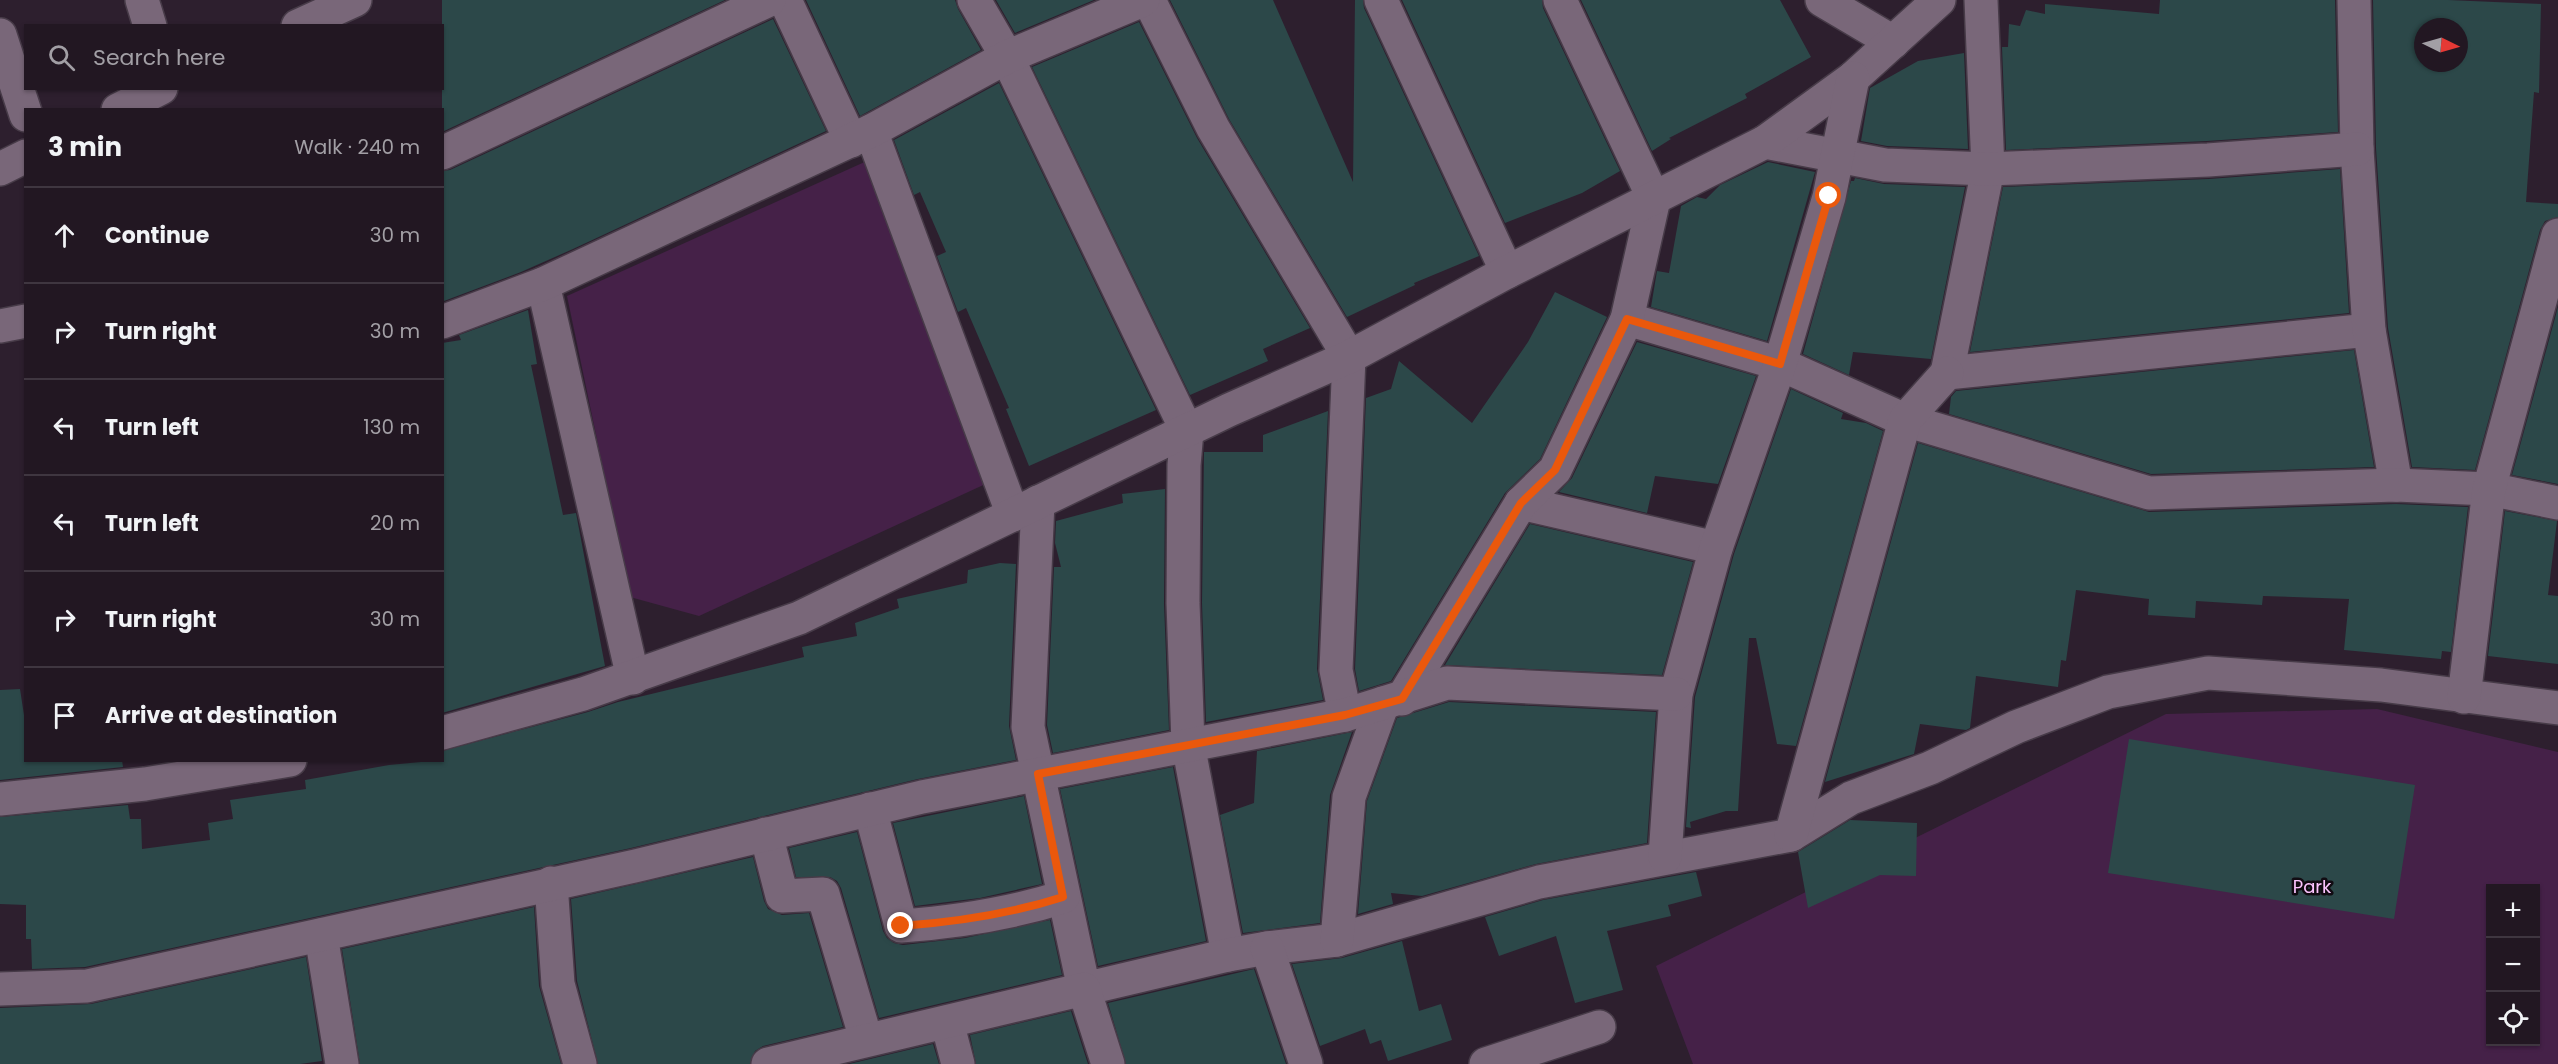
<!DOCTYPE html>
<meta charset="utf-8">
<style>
:root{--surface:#221722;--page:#2e242f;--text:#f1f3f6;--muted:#a29fa5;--line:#3f3640}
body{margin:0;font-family:Poppins,sans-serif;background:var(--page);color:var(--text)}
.controls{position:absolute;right:18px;bottom:18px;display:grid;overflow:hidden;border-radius:0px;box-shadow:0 2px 4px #0004}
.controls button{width:54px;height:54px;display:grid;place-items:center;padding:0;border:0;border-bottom:2px solid var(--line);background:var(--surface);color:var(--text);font:30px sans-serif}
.compass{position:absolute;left:2414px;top:18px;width:54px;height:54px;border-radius:50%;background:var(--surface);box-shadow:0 2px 4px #0004;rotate:95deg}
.stop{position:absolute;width:18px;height:18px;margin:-14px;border:4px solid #ea580c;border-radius:50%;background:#fff}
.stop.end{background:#ea580c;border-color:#fff;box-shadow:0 2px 6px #0008}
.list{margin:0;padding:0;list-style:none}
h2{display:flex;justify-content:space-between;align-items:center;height:78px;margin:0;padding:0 24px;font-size:26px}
h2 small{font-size:20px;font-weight:400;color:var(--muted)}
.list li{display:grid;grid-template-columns:39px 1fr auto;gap:18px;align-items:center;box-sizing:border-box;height:96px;padding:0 24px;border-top:2px solid var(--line)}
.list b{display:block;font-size:22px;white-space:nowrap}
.list em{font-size:20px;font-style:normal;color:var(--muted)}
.icon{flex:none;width:33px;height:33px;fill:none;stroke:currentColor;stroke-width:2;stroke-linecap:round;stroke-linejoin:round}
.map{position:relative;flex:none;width:2558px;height:1064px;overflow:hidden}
.search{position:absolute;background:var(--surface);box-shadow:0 2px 4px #0004;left:24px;top:24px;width:420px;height:66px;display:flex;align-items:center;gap:15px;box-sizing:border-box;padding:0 21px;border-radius:0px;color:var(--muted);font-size:22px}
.panel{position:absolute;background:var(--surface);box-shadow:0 2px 4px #0004;left:24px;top:108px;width:420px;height:654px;border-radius:0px}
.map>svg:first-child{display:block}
.green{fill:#452148;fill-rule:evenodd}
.building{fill:#2c4849;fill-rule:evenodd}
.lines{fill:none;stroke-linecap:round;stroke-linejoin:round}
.minor-casing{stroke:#473b48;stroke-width:36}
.minor{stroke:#796779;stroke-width:33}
.route{stroke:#ea580c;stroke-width:8}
.labels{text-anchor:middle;stroke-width:5;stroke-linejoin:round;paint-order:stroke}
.park-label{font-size:18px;fill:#fcc4ff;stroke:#110b12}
</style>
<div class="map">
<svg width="2558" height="1064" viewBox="0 0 2558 1064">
<rect width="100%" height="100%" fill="#2d1f2e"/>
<g class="green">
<polygon points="869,160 992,481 699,616 630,597 567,296"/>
<path d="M 2377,709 L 2558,752 L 2558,1064 L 1693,1064 L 1656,966 L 2166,714 ZM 2490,888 L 2536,888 L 2536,1042 L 2490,1042 Z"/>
</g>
<g class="building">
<polygon points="442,0 725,0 442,132"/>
<polygon points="806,0 955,0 958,9 981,50 860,116"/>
<polygon points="996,0 1094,0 1015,33"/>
<polygon points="1170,0 1273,0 1353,182 1355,0 1363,0 1364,8 1479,256 1414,283 1415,285 1347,317 1229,119"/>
<polygon points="1402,0 1542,0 1543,8 1620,171 1582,193 1505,223"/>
<polygon points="1581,0 1780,0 1811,57 1745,94 1747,98 1669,138 1671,139 1652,151"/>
<polygon points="2160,0 2335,0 2338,132 2207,141 2006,150 2002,47 2008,47 2009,24 2020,26 2026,10 2045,14 2045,4 2159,14"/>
<path d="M 2373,0 L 2448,0 L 2541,4 L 2539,93 L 2534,92 L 2526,202 L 2558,204 L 2558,217 L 2545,221 L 2540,230 L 2475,470 L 2412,467 L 2388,328 L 2376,148 ZM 2423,27 L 2459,27 L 2459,63 L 2423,63 Z"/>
<polygon points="773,19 826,131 573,249 521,272 444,301 442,171 450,170"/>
<polygon points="1139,22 1197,138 1310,328 1263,349 1268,361 1190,395 1032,67"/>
<polygon points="1964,53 1968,149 1887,146 1861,141 1870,88 1918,61"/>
<polygon points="999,83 1156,410 1029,466 1006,409 1009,408 966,308 958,312 937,256 946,252 920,192 914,195 894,140"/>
<polygon points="1768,162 1815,172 1767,341 1651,307 1657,271 1669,273 1681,206 1697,197 1706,199 1720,185"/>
<polygon points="2340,169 2349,313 1970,352 2003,187 2209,179"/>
<polygon points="1855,178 1884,184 1965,187 1931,359 1853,352 1849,375 1803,354 1851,181 1854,181"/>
<polygon points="1555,292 1607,317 1540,459 1505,493 1391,681 1359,691 1355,669 1366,398 1391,389 1399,361 1472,423 1528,342"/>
<polygon points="2558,307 2558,484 2512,475"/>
<polygon points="528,310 537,364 531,365 563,515 576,513 605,666 442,713 442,343 461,340 459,335"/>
<polygon points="1637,342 1756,376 1718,484 1655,476 1647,513 1559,492 1572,478"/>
<polygon points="2354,350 2374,467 2151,474 1949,414 1951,397 1956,391"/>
<polygon points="1791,389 1843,413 1841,419 1866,423 1883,431 1796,746 1777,744 1756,638 1749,638 1738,811 1726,811 1690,822 1691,828 1686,827 1695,697 1734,554"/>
<polygon points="1328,411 1317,669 1323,700 1206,722 1202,603 1204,452 1263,452 1263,435"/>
<polygon points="1918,443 2149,512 2396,504 2468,507 2451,652 2442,651 2441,659 2344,650 2349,599 2263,596 2262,605 2196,601 2195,618 2148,615 2149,599 2076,590 2066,661 2061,660 2058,687 1976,676 1970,728 1966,730 1920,724 1914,754 1825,782"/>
<polygon points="1165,489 1164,604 1169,730 1053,753 1047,725 1054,567 1061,567 1055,543 1056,521 1123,503 1122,494"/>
<polygon points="2505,511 2557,521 2548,595 2558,596 2558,664 2488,656"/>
<polygon points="1530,524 1693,562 1662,675 1445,665"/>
<polygon points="1000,563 1016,564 1009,726 1016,760 918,779 631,848 85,967 32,969 31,939 26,939 26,905 0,904 0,817 128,805 130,819 141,819 142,849 210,840 208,823 233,819 230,800 306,789 305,780 389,765 442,760 442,751 588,712 618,702 804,657 802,647 857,636 855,623 899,608 897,599 967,583 968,570"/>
<polygon points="20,689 26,728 26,760 122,760 123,767 0,780 0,690"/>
<polygon points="1449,702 1656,712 1647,843 1536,864 1422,896 1391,893 1393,904 1358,914 1367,801 1397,718"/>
<polygon points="1352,732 1330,795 1320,923 1243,933 1220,815 1254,803 1257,751"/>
<polygon points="2129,739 2415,785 2394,919 2108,873"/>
<polygon points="1173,767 1206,941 1098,966 1060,789"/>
<polygon points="1024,796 1042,884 980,898 915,906 893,823"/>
<polygon points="1850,820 1917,823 1916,876 1880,875 1808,908 1798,852"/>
<polygon points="857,832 883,931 887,938 894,943 903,945 965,938 1050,920 1062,975 879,1018 841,888 837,881 830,877 796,877 789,848"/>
<polygon points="753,857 764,901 768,909 782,915 809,913 843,1027 763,1046 755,1051 750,1064 598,1064 577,981 571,899"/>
<polygon points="1696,872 1702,896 1668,905 1671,916 1607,931 1623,990 1575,1003 1556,936 1499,956 1485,917 1543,900"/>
<polygon points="534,907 539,986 561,1064 360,1064 342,949"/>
<polygon points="1402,941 1419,1011 1441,1004 1452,1040 1388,1061 1381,1040 1370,1044 1365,1029 1320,1046 1292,964 1342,958"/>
<polygon points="306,957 322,1061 300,1064 0,1064 0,1008 91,1004"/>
<polygon points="1254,969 1286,1064 1126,1064 1108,1003"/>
<polygon points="1071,1011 1088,1064 976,1064 970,1035"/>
<polygon points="933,1044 939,1064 849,1064"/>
</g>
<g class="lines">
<g class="minor-casing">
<g id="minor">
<polyline points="142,0 150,26"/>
<polyline points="785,0 851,141"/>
<polyline points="974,0 1007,57 1187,431 1184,465 1183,603 1188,744 1228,955"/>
<polyline points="1149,0 1213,128 1349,357 1336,670 1345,715"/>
<polyline points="1381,0 1507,272"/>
<polyline points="1822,0 1893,42"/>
<polyline points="1981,0 1988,169 1947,373 2369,330"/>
<polyline points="2354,0 2357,149 2369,330 2396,485"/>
<polyline points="298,26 355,0"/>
<polyline points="0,35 26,115"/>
<polyline points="118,110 161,88"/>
<polyline points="871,131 1013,515"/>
<polyline points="1765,142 1885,165 1988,169 2208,160 2357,149"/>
<polyline points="442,153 769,0"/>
<polyline points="0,169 26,156"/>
<polyline points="543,284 633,678"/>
<polyline points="1627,319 1780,364 1905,420 2149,493 2396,485 2489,489 2558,503"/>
<polyline points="442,322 543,284 871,131 1007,57 1143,0"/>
<polyline points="0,326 26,321"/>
<polyline points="1038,502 1028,727 1084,989 1228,955 1267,948 1337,940 1539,882 1791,835 1851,798 1930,768 2016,727 2108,692 2208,673 2381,685 2558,708"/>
<polyline points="1521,503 1716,548"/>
<polyline points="2464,697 2489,489 2558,235"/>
<polyline points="1402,699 1521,503 1555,470 1627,319 1654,199 1560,0"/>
<polyline points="442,733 583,694 799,618 1229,410 1349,357 1507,272 1765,142 1853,78 1939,0"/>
<polyline points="0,799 145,784 290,760"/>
<path d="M 870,809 L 901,926 C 956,922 1010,914 1063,897"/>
<polyline points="766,834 782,896 823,894 866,1039"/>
<polyline points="1791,835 1905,420 1947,373"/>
<polyline points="1665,857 1676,694 1716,548 1780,364 1829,197 1853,78"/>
<polyline points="551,883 558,984 580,1064"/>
<polyline points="321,935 342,1064"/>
<polyline points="1337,940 1349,797 1383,703"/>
<polyline points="1267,948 1306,1064"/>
<polyline points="0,989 87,986 635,866 922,797 1345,715 1447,683 1676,694"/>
<polyline points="947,1022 958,1064"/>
<polyline points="768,1064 1084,989 1108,1064"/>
<polyline points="1486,1064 1599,1027"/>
</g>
</g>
<use href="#minor" class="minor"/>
</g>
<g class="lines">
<path class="route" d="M 901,926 C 956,922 1010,914 1063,897 L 1038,774 L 1345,715 L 1402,699 L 1521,503 L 1555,470 L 1627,319 L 1780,364 L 1829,196"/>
</g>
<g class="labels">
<g class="park-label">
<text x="2312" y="893">Park</text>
</g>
</g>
</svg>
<div class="controls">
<button>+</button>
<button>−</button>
<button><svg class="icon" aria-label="locate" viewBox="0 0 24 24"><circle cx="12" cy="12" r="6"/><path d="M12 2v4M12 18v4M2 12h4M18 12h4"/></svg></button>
</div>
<svg class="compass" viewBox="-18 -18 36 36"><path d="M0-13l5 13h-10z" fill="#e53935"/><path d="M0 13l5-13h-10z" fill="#a29fa5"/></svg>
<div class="stop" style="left:1829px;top:196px"></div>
<div class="stop end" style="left:901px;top:926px"></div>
<div class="search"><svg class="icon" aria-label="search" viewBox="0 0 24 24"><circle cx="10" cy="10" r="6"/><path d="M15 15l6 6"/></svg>Search here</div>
<section class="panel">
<h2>3 min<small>Walk · 240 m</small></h2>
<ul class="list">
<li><svg class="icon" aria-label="ahead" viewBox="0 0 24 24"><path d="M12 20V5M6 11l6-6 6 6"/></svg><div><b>Continue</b></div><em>30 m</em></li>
<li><svg class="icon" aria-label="right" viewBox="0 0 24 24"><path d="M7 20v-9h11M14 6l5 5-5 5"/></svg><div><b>Turn right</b></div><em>30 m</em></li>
<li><svg class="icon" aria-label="left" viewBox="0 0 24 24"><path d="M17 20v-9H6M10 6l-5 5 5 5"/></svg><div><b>Turn left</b></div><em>130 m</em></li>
<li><svg class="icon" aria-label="left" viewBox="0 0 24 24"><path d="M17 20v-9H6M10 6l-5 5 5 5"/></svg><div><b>Turn left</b></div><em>20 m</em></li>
<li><svg class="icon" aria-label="right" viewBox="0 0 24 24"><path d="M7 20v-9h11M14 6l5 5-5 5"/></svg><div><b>Turn right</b></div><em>30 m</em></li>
<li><svg class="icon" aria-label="arrive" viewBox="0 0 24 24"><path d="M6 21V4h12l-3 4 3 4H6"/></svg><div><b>Arrive at destination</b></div></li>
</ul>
</section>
</div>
